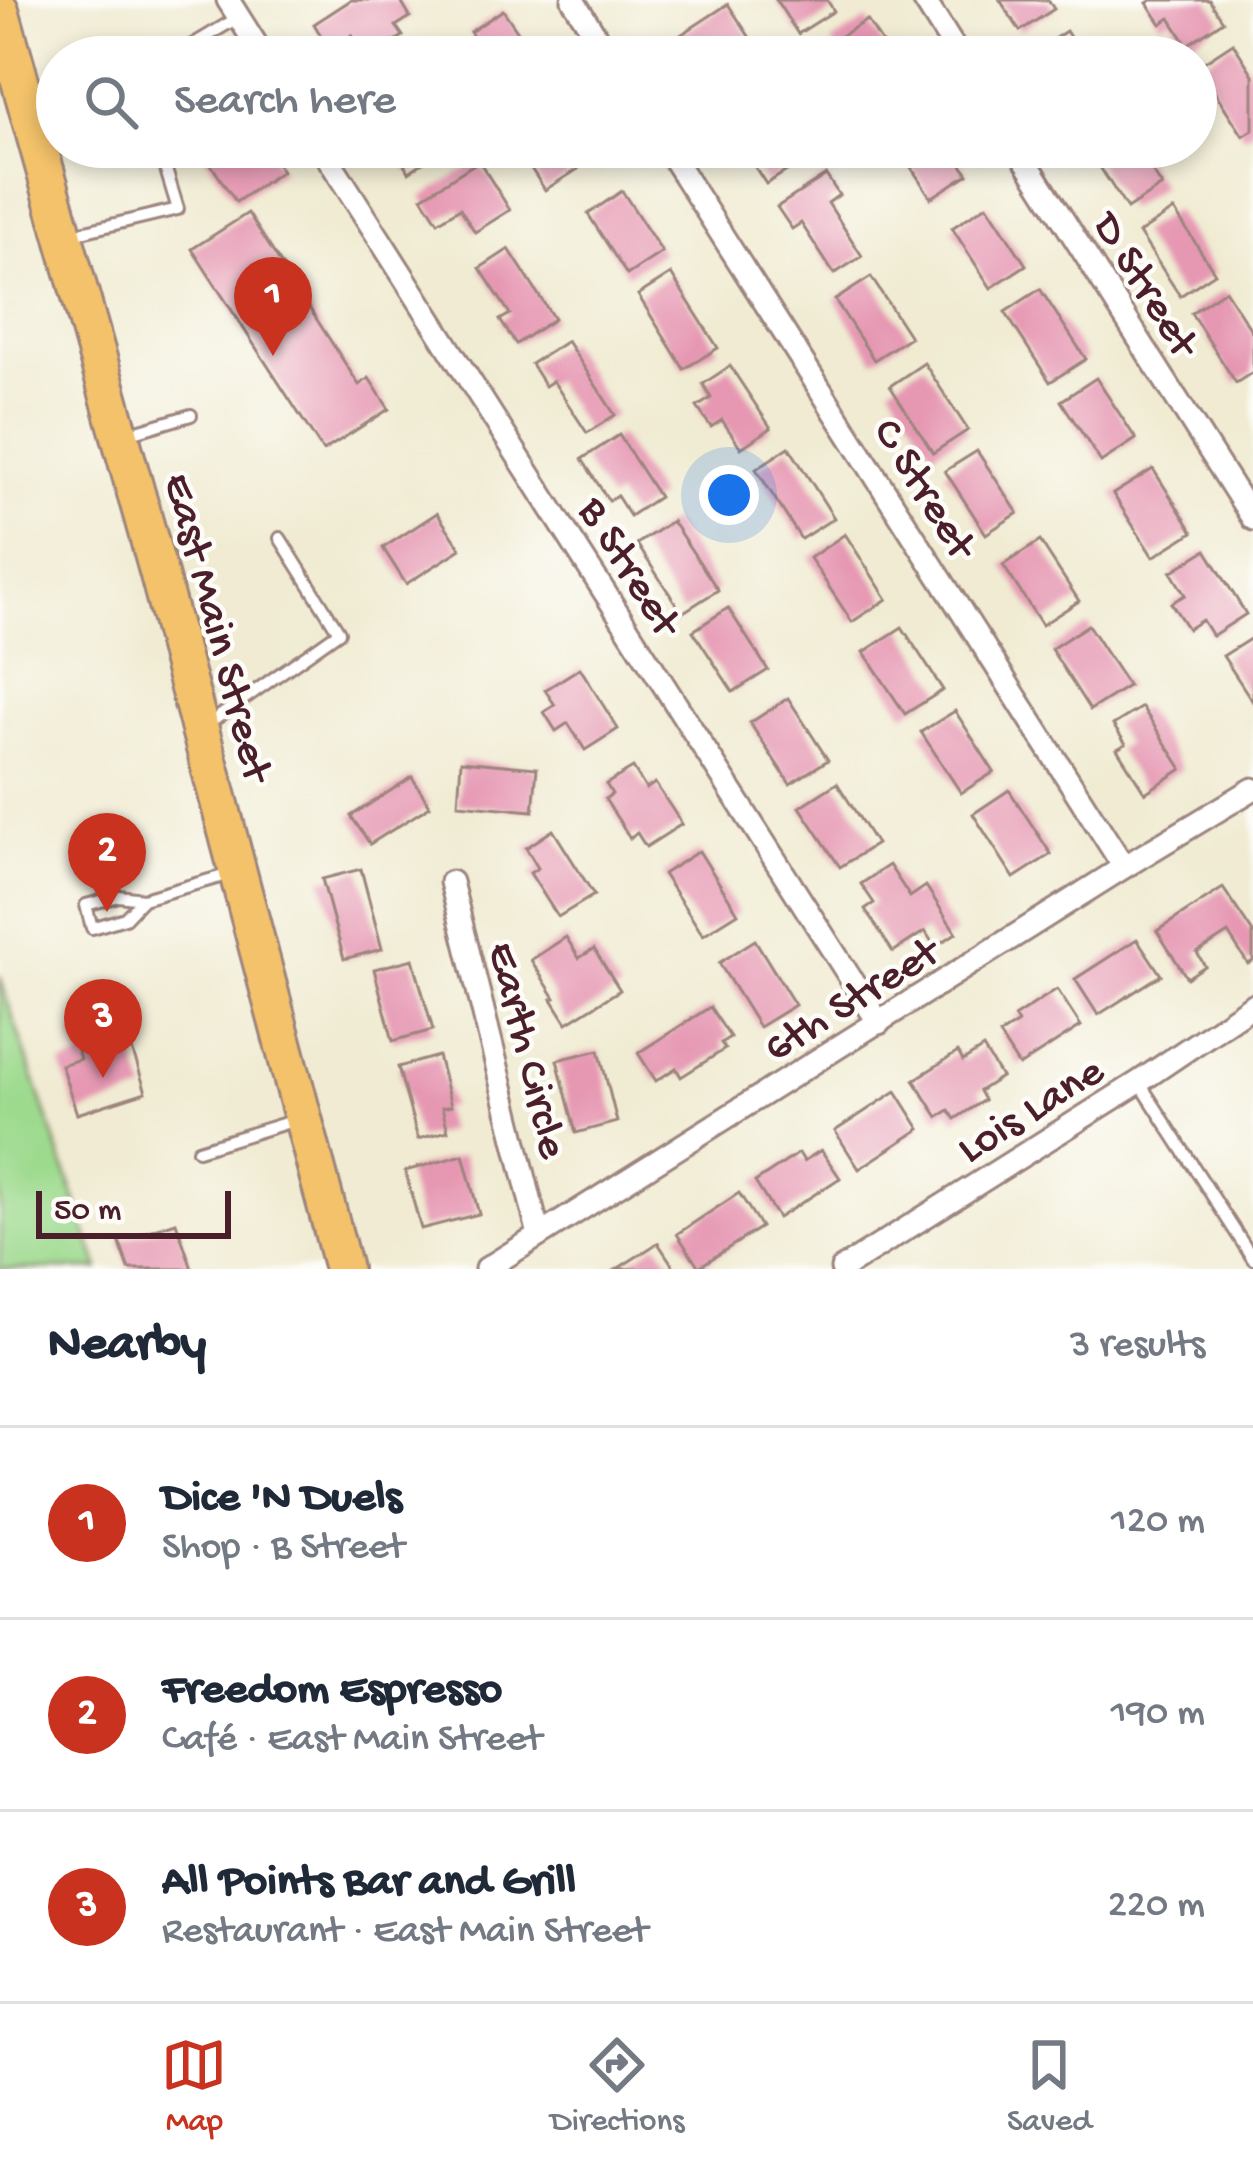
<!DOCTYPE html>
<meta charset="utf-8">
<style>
:root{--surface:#fff;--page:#f6f6f7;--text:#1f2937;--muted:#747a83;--line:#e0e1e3;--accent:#c8321e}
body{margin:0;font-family:"Gochi Hand",sans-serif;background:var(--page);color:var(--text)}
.scale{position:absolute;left:36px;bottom:30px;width:195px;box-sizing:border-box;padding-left:12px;border:6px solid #4a1f2b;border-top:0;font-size:33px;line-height:42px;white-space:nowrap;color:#4a1f2b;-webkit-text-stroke:9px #fdfcf7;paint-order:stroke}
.you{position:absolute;left:729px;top:495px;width:42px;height:42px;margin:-30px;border:9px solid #fff;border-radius:50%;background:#1a73e8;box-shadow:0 0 0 18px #1a73e833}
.badge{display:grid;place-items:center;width:78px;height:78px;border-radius:50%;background:var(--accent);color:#fff;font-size:39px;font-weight:700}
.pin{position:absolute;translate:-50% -99px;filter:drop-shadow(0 3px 6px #0008)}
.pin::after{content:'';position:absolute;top:63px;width:42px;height:36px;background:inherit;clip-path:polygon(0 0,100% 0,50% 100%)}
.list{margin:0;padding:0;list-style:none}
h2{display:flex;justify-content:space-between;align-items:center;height:156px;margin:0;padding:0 48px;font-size:51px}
h2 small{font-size:39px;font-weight:400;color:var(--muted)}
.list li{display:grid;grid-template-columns:78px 1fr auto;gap:36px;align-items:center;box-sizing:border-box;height:192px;padding:0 48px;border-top:3px solid var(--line)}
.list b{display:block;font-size:45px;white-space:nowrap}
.list p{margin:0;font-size:39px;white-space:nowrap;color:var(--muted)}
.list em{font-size:39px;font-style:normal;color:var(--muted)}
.icon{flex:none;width:66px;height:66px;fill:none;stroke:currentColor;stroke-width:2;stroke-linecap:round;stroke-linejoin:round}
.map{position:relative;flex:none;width:1253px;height:1269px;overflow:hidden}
.search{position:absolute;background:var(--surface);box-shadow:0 6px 18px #0003;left:36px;right:36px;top:36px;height:132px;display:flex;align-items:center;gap:30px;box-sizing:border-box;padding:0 42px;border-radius:66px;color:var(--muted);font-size:45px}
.sheet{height:732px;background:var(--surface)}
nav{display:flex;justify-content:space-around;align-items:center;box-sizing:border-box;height:168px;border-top:3px solid var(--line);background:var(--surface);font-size:33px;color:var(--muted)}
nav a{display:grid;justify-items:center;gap:6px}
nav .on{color:var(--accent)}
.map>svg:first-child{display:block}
.green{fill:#9dda8e;stroke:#747c5c;stroke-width:3}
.building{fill:#e698b3}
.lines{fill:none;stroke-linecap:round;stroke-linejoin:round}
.lane-casing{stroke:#9d857e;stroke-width:16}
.street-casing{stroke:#9d857e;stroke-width:27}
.primary-casing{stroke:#9d857e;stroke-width:42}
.lane{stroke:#fff;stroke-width:10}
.street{stroke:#fff;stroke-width:21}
.primary{stroke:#f3c26a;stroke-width:36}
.labels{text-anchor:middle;stroke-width:9;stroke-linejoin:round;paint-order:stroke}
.street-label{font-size:45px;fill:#4a1f2b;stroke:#fdfcf7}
</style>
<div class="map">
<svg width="1253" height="1269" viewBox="0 0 1253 1269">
<rect width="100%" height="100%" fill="#fdfcf7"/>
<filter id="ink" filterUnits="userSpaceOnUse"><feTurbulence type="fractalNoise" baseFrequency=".00833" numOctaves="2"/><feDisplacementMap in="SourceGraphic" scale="24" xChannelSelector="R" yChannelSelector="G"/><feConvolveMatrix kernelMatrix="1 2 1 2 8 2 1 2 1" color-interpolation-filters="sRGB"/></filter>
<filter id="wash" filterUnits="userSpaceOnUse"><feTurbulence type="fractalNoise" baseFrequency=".004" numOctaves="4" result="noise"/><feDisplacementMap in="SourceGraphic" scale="48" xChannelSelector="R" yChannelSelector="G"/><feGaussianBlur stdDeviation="2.7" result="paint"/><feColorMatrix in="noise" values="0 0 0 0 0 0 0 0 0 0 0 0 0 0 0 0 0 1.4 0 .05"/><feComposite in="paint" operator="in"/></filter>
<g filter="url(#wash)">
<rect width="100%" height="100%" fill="#f0ebd2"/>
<polygon class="green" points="0,975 6,997 99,1269 0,1269"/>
<g id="blocks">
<g class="building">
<polygon points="351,0 400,0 410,17 396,26 403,36 370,57 366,57 352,35 329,49 314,24"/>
<polygon points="776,0 827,0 834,11 798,34"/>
<polygon points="1000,0 1048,0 1054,9 1020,31"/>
<polygon points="1152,0 1209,0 1223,21 1187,45 1170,18 1161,24 1147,3"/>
<polygon points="728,4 760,53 753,57 711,57 709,53 702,57 679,57 670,42"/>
<polygon points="503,10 535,57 487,57 470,32"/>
<polygon points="867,20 891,57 841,57 831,42"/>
<polygon points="1066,31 1083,57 1026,57"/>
<polygon points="1233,43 1253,75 1253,130 1243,136 1198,66"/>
<polygon points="199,147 266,147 282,171 236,202"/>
<polygon points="393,147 447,147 409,172"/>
<polygon points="517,147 564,147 578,169 545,190"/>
<polygon points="742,147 811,147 815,153 766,184"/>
<polygon points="898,147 950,147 968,174 931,198"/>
<polygon points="1087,147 1136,147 1162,186 1127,209"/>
<polygon points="479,161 510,210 475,232 460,208 438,222 422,197"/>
<polygon points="826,175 839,195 828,203 862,256 834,274 801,223 792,229 777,207"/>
<polygon points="622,191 662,252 627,275 588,214"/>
<polygon points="987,205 1026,265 991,288 952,228"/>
<polygon points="1174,210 1215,273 1180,296 1139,233"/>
<polygon points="248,213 359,385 369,378 389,409 323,451 192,249"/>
<polygon points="509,249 554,319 516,344 500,320 510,314 480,268"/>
<polygon points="671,274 718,348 684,369 638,295"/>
<polygon points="871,277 910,337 874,360 835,300"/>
<polygon points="1040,289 1086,359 1050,382 1005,312"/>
<polygon points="1225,290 1253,333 1253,372 1236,383 1191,313"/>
<polygon points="567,341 615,415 587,433 553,381 545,386 531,364"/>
<polygon points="924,363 968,430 933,453 890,386"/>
<polygon points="730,366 771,428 741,448 722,420 711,427 697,407 711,398 703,384"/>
<polygon points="1096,378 1136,439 1101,462 1061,401"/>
<polygon points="619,435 659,497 630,516 617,496 609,501 582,459"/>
<polygon points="789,447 834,518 801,539 756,469"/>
<polygon points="977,451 1018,513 986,534 945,471"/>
<polygon points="1153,469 1193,532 1153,557 1113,494"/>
<polygon points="437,513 461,549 406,584 383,548"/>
<polygon points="672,521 718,590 682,613 637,544"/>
<polygon points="845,534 887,599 852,622 810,558"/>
<polygon points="1040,541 1079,601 1042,625 1003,565"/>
<polygon points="1206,550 1246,614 1212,636 1202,620 1188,629 1171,603 1185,595 1171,572"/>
<polygon points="728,608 768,670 733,692 693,631"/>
<polygon points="1088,625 1128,686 1090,710 1051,649"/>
<polygon points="902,627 943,690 905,714 864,652"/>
<polygon points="1253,637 1253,702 1223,656"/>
<polygon points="580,668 618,729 585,750 568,723 556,731 544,712 555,705 545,690"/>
<polygon points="788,698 828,760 790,784 750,723"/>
<polygon points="1142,707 1182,769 1145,793 1117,749 1126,744 1113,725"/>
<polygon points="955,711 994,772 961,793 921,732"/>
<polygon points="461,761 537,768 533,811 458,804"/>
<polygon points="633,768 646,789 655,783 682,824 646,847 637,833 630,838 605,799 612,794 606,784"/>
<polygon points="412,777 430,806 370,844 351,816"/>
<polygon points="837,783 876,844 840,867 800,807"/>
<polygon points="1009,790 1051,854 1014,878 973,814"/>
<polygon points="553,830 594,895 558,917 530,873 538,868 526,848"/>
<polygon points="699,851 738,913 703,935 663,874"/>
<polygon points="889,865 910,897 926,886 956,933 935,947 925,931 893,952 865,909 874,903 861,884"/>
<polygon points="361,869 382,949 344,959 322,879"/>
<polygon points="1223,888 1253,933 1253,961 1248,964 1228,933 1197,953 1205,966 1187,978 1157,931"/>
<polygon points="566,937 579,958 594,949 620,990 567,1023 552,999 555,998 531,960"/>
<polygon points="1137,939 1161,975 1098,1015 1075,979"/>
<polygon points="755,940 795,1005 759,1027 719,963"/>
<polygon points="413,959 433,1030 393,1041 374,969"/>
<polygon points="1057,989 1081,1026 1019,1066 999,1035 1018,1023 1014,1017"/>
<polygon points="710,1007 730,1037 721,1043 725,1049 681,1077 676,1068 656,1081 638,1053"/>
<polygon points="100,1026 107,1050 130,1043 146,1092 77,1114 61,1065 80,1059 72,1035"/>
<polygon points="983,1048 1001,1077 979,1091 984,1100 955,1119 949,1110 938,1117 914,1080 958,1052 963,1061"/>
<polygon points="599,1050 617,1122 576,1133 557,1060"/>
<polygon points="438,1056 451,1106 442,1108 448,1131 418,1139 398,1067"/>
<polygon points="896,1091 920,1129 859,1169 835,1131"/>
<polygon points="821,1150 840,1178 778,1218 755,1182 799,1153 804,1161"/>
<polygon points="463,1155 479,1214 421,1229 405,1171"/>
<polygon points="739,1193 761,1227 699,1267 677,1234"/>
<polygon points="176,1222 192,1269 129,1269 119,1241"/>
<polygon points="658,1243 675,1269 617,1269"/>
</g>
</g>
</g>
<g filter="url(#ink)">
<use href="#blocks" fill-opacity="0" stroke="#9d857e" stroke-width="3"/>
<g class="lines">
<g class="lane-casing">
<g id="lane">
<polyline points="172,57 239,17"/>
<polyline points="69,235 178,209 159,147"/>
<polyline points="124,435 191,415"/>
<polyline points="207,725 339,632 280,538"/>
<polyline points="143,899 125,918 92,928 86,905 119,896 143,899 234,873"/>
<polyline points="1139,1082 1253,1259"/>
<polyline points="198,1150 299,1119"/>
</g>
</g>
<g class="street-casing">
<g id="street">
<polyline points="228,0 264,57"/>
<polyline points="573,0 609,57"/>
<polyline points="924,0 960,57"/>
<polyline points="321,147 879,1023"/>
<polyline points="666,147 1124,867"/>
<polyline points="1017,147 1253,519"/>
<polyline points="451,882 539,1235"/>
<polyline points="486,1269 1124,867 1253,789"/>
<polyline points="842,1269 1139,1082 1253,1005"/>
</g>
</g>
<g class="primary-casing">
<polyline id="primary" points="0,10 158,571 343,1269"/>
</g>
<use href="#lane" class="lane"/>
<use href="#street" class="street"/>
<use href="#primary" class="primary"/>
</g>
</g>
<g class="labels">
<g class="street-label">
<text transform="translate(1149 282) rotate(58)" y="16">D Street</text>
<text transform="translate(928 486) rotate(58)" y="16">C Street</text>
<text transform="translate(633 564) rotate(58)" y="16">B Street</text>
<text transform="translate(222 626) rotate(75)" y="16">East Main Street</text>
<text transform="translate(849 996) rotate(-32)" y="16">6th Street</text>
<text transform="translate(532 1049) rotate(76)" y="16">Earth Circle</text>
<text transform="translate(1028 1106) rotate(-32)" y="16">Lois Lane</text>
</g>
</g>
</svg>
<div class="scale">50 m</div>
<div class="you"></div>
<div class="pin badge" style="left:273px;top:356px">1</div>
<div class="pin badge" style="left:107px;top:912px">2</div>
<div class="pin badge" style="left:103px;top:1078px">3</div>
<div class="search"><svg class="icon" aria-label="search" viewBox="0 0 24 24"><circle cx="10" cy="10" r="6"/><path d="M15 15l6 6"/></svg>Search here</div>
</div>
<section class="sheet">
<h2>Nearby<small>3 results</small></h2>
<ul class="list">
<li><span class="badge">1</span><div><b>Dice 'N Duels</b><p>Shop · B Street</p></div><em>120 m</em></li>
<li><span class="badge">2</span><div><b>Freedom Espresso</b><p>Café · East Main Street</p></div><em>190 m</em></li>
<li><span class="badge">3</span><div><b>All Points Bar and Grill</b><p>Restaurant · East Main Street</p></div><em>220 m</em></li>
</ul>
</section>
<nav>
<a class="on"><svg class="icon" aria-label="map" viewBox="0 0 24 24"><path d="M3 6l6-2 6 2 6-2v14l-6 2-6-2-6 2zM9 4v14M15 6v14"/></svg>Map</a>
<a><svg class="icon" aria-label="directions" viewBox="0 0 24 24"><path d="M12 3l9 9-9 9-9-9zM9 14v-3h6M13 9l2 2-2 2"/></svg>Directions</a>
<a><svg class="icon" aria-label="saved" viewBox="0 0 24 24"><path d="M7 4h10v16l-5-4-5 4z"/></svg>Saved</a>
</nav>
